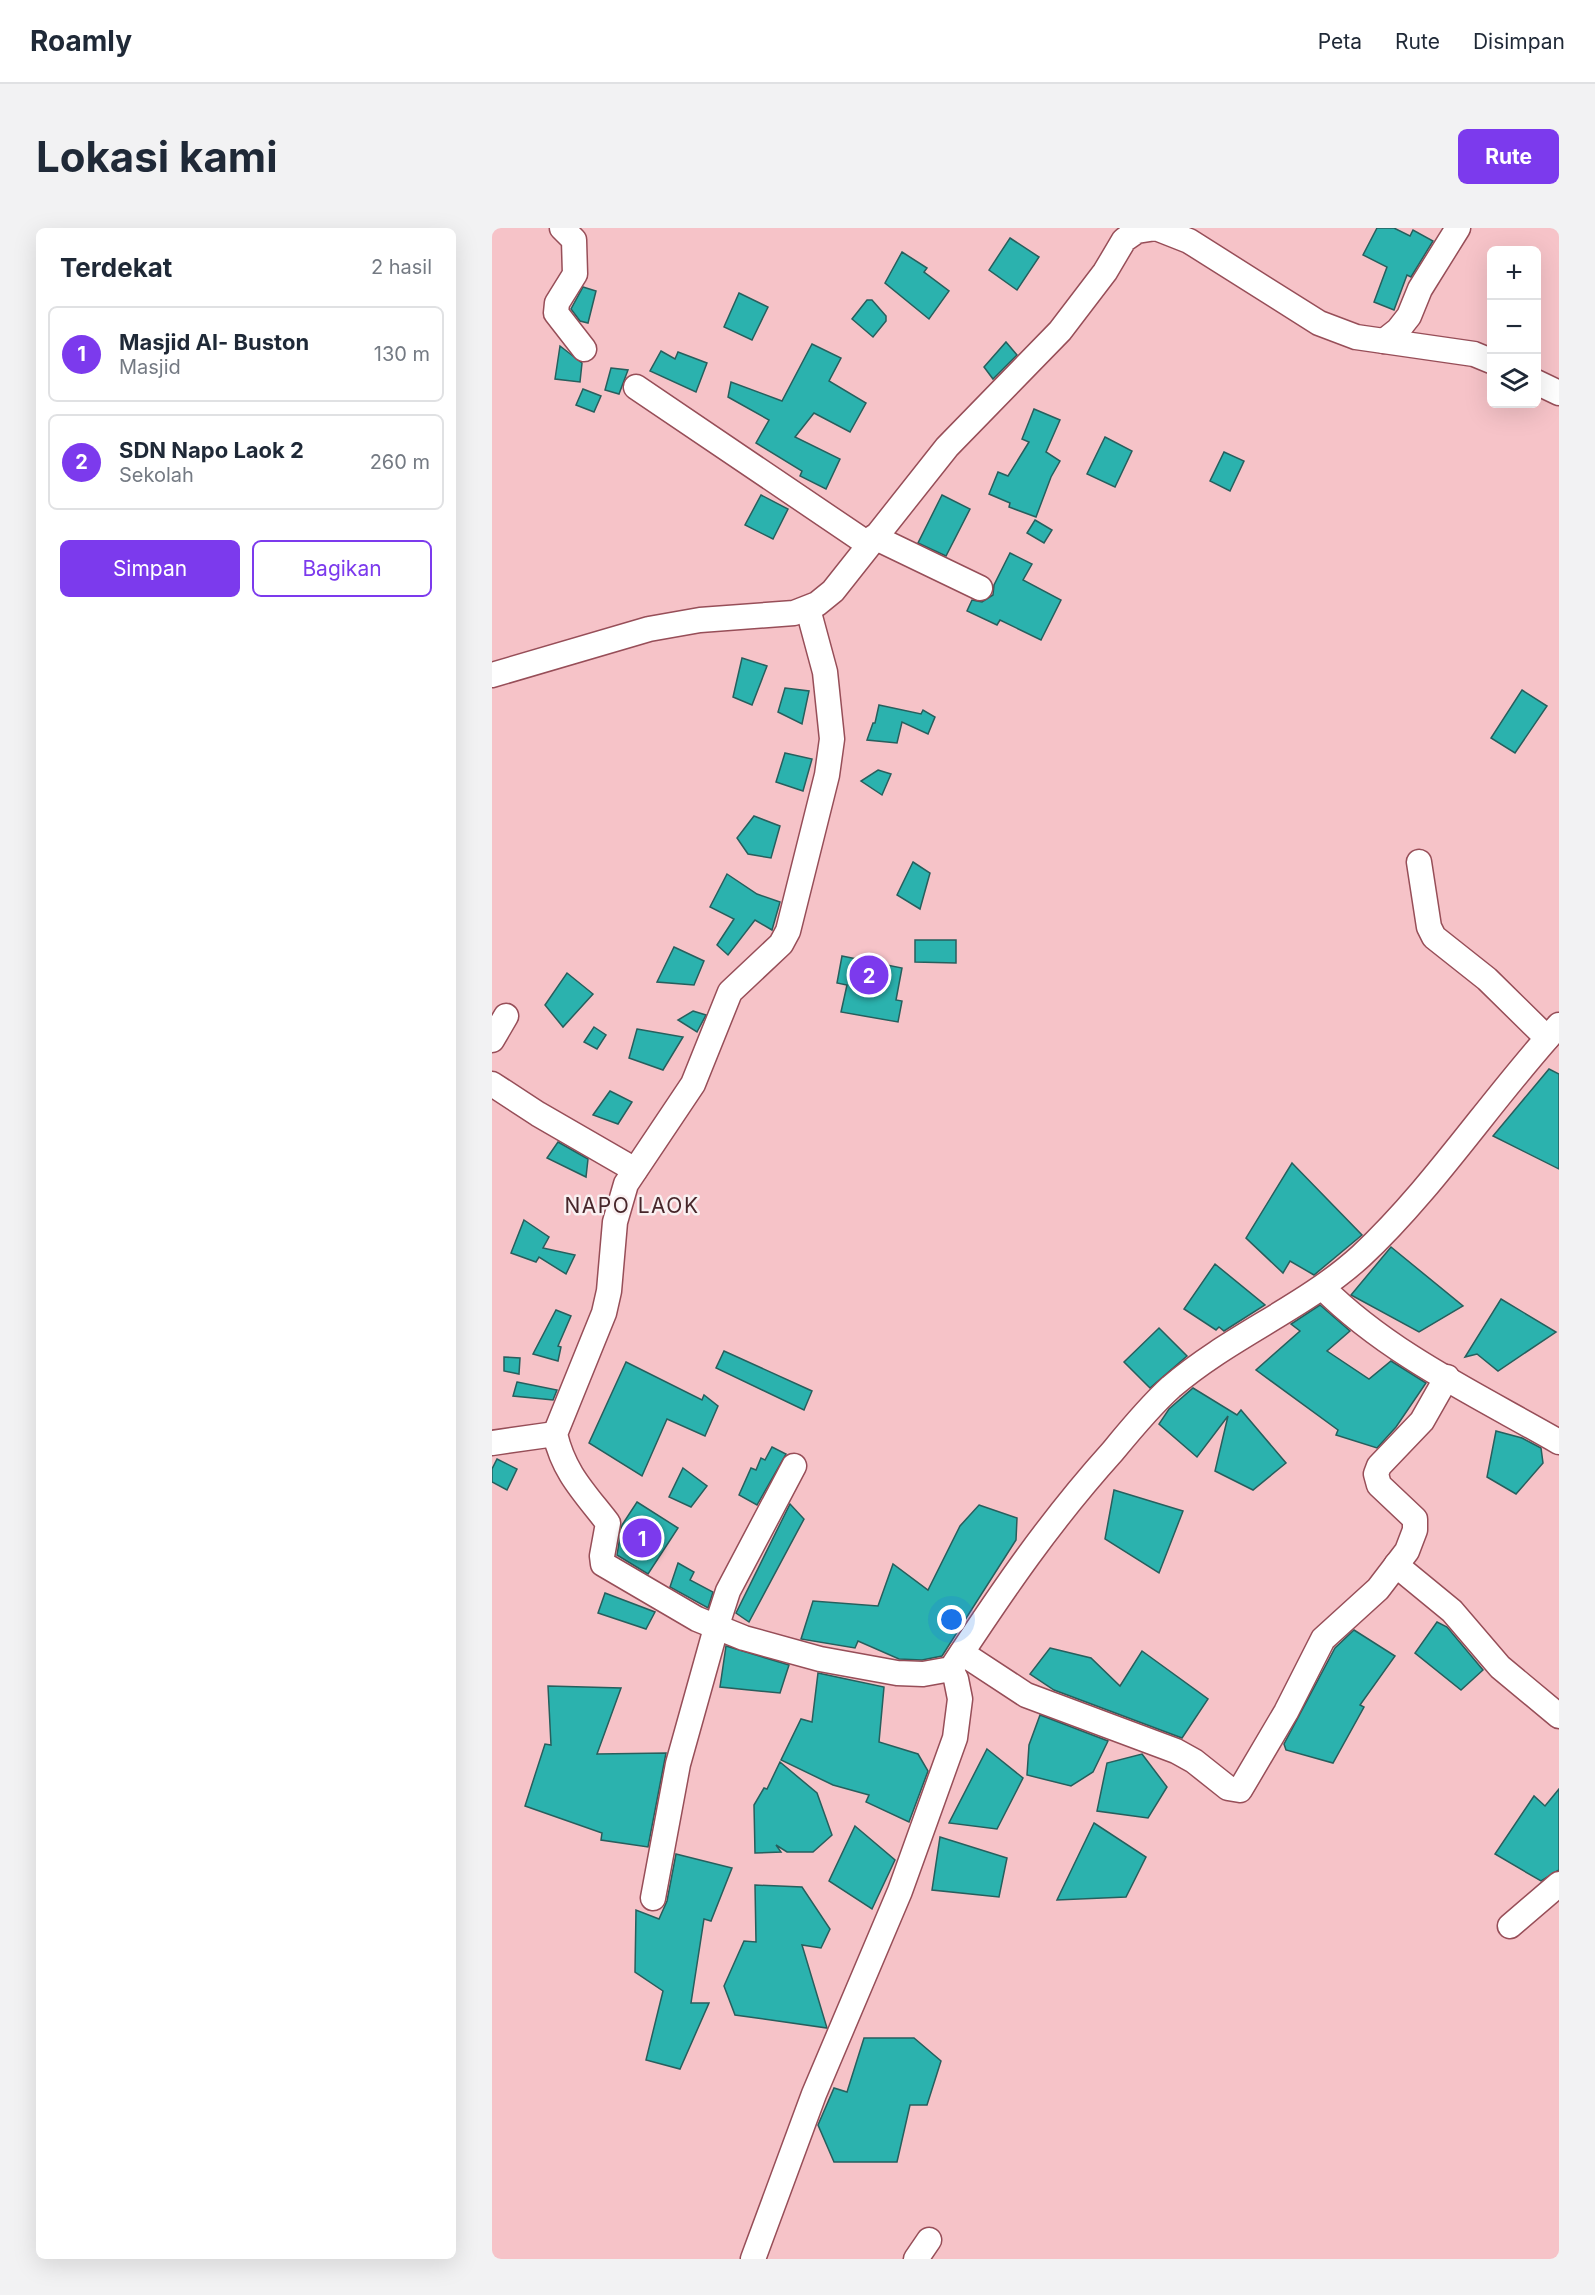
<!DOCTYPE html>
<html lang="id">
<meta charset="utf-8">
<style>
:root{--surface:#fff;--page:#f2f2f3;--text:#1f2937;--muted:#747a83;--line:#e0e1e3;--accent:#7c3aed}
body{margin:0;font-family:Inter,sans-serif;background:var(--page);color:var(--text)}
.controls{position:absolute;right:18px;top:18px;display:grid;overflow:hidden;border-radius:9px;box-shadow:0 6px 24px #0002}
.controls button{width:54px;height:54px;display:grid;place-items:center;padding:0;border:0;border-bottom:2px solid var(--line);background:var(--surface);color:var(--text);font:30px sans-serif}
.you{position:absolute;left:460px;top:1392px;width:21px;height:21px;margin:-15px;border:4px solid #fff;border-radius:50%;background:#1a73e8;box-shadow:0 0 0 9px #1a73e833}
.badge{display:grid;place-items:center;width:39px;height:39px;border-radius:50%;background:var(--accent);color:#fff;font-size:20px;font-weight:700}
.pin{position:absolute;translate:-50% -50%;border:3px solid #fff;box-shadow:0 2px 6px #0006}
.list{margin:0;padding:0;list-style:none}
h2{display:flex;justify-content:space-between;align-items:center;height:78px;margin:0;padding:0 24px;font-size:26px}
h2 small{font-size:20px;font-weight:400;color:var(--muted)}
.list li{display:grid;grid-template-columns:39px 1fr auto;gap:18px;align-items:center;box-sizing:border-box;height:96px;margin:0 12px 12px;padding:0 12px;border:2px solid var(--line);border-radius:9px}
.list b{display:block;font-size:22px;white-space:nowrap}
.list p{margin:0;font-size:20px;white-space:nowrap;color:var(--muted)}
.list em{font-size:20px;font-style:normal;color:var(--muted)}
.actions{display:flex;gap:12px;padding:18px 24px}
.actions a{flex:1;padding:14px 0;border:2px solid var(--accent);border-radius:9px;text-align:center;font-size:21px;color:var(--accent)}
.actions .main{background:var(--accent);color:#fff}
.icon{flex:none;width:33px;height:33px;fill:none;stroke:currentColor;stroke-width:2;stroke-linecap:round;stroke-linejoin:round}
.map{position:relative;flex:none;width:1067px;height:2031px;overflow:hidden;border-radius:9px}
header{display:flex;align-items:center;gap:36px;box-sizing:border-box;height:84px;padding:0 30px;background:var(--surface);border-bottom:2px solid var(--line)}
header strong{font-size:28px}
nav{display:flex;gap:33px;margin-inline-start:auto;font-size:21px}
.intro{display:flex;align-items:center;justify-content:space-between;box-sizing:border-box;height:144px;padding:0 36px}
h1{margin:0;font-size:42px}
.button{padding:15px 27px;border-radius:9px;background:var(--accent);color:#fff;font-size:21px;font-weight:700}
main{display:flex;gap:36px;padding:0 36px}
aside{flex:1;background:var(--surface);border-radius:9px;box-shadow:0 6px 24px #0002}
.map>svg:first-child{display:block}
.building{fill:#2bb2ae;stroke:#275f5d;stroke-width:1.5}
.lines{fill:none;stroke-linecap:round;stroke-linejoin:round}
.minor-casing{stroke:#974e58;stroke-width:27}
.minor{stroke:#fff;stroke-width:24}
.labels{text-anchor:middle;stroke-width:5;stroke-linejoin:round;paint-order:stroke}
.quarter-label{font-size:21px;letter-spacing:1.5px;fill:#47262a;stroke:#f9f0f1}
</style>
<header>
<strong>Roamly</strong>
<nav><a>Peta</a><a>Rute</a><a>Disimpan</a></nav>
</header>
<div class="intro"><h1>Lokasi kami</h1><a class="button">Rute</a></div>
<main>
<aside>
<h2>Terdekat<small>2 hasil</small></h2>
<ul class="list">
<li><span class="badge">1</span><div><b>Masjid Al- Buston</b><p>Masjid</p></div><em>130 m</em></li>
<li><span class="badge">2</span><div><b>SDN Napo Laok 2</b><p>Sekolah</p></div><em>260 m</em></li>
</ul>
<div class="actions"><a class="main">Simpan</a><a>Bagikan</a></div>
</aside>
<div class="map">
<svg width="1067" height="2031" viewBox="0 0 1067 2031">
<rect width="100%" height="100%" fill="#f6c3c8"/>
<g class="building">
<polygon points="885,0 902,0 918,8 921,2 941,13 919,49 915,47 902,82 882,74 895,39 871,27"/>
<polygon points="518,10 547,29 525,62 497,42"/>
<polygon points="410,24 435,40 432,44 457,63 437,91 393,55"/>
<polygon points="91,59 104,63 96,95 88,93 79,81"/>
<polygon points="247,65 276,79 260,112 232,99"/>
<polygon points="375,72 380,72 394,88 394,93 381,109 360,91"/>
<polygon points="514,114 525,127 501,151 492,139"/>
<polygon points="320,116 349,130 337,153 374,175 358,204 322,185 303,209 348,231 334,261 308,248 310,243 264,215 277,192 236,169 239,154 290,173"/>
<polygon points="68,118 90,135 88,154 63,151"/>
<polygon points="169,123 183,131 186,124 215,135 204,164 158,143"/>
<polygon points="119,140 136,142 127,166 113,162"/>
<polygon points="91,161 109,168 102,184 84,177"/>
<polygon points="542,181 568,192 554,224 568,233 559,249 544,289 517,279 518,275 497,266 506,244 516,248 537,214 530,211"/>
<polygon points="613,209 640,223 623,259 595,246"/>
<polygon points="732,224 752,233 738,263 718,253"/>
<polygon points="269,267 296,281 281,311 253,297"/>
<polygon points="450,267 478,281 454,328 426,315"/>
<polygon points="543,292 560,302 552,315 535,305"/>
<polygon points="518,325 540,336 531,352 569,372 549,412 508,392 505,397 475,383 480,372 490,374 501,367 502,357"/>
<polygon points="250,430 275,438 260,477 241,469"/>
<polygon points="293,460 317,463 310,496 286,484"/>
<polygon points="1030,462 1055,478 1023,525 999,510"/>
<polygon points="387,477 429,486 431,482 443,489 436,506 410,494 405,515 375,512 381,495 383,495"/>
<polygon points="293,525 320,531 311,563 284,554"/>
<polygon points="386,542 399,546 390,567 369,553"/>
<polygon points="262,588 288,598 279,630 256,626 245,610"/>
<polygon points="421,634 438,645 428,681 405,667"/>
<polygon points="235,646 265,666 288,674 280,702 263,692 236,727 225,717 242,691 218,679"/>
<polygon points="423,712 464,712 464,735 423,734"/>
<polygon points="182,719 212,733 202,757 165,754"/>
<polygon points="350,728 410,740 404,772 410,773 406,794 349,784 355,757 345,755"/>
<polygon points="75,745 101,766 71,799 53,777"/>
<polygon points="201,783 214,787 205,804 186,792"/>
<polygon points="102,799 114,807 105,821 92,814"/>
<polygon points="145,801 191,809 171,842 137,830"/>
<polygon points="1057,841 1067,846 1067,941 1001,908"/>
<polygon points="118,863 140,874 126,896 101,887"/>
<polygon points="66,914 96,931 94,949 55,930"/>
<polygon points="800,935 870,1007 822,1047 798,1033 791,1045 754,1010"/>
<polygon points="32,992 57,1009 51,1020 83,1027 74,1046 47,1029 44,1034 19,1025"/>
<polygon points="899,1019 971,1078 927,1104 859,1067"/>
<polygon points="723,1036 773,1077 732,1103 727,1099 724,1102 692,1081"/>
<polygon points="1009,1071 1064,1104 1006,1143 985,1126 973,1129"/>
<polygon points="828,1077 858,1103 835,1123 877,1151 899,1133 934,1155 904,1199 885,1220 844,1207 846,1202 764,1142 808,1103 799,1096"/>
<polygon points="64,1082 79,1088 66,1118 69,1119 66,1133 41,1126"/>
<polygon points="667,1100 695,1128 658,1160 632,1134"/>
<polygon points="232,1123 320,1163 312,1182 224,1140"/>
<polygon points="12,1129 28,1130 27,1146 12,1143"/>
<polygon points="134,1134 210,1172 212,1167 226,1178 213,1208 175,1191 150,1248 97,1215"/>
<polygon points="25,1154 65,1162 61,1172 21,1168"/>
<polygon points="701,1160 745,1187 749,1182 794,1235 761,1262 723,1243 736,1188 705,1229 667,1196 677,1181"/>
<polygon points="1004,1203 1030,1210 1049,1220 1051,1235 1024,1266 995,1249"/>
<polygon points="280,1219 294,1226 265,1277 247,1267 259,1240 264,1242 269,1230 273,1232"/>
<polygon points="5,1231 25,1241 15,1262 0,1254 0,1241"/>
<polygon points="191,1240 215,1258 199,1279 177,1269"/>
<polygon points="622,1262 691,1283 667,1345 613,1311"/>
<polygon points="145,1274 186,1300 156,1346 125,1327 130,1297"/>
<polygon points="298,1276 312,1291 257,1394 244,1385"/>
<polygon points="487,1277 525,1290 524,1312 450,1428 430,1432 407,1431 366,1413 363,1420 309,1411 321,1373 386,1378 401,1336 436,1362 468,1298"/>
<polygon points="186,1335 202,1344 198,1352 221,1364 216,1380 178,1359"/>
<polygon points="113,1365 163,1384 154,1401 106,1385"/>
<polygon points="945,1394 955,1399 991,1442 969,1462 923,1425"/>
<polygon points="862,1402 903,1428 868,1477 872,1479 841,1535 794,1522 792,1516 843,1420"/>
<polygon points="234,1418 297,1437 288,1465 228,1459"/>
<polygon points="558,1420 599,1430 628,1458 650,1423 716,1471 690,1510 562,1462 538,1446"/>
<polygon points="326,1445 392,1459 387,1514 426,1526 436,1543 417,1594 374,1574 377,1567 341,1557 289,1532 309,1491 320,1494"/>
<polygon points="56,1458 129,1460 105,1526 174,1525 156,1619 109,1612 110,1605 33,1578 53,1516 59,1517"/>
<polygon points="548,1487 616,1513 601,1544 579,1558 535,1547 537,1517"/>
<polygon points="495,1521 531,1550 505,1601 457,1595"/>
<polygon points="650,1526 675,1559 656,1590 605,1583 615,1535"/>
<polygon points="288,1534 325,1565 340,1607 321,1624 295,1624 284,1617 289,1624 263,1625 262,1577 272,1560 275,1561"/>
<polygon points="1067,1561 1067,1642 1049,1653 1003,1626 1042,1568 1053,1578"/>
<polygon points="602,1595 654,1629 634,1669 565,1672"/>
<polygon points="363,1598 403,1632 380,1681 337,1653"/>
<polygon points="448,1609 515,1630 507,1669 440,1662"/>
<polygon points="184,1626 240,1640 219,1693 212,1691 199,1775 217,1775 188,1841 154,1832 171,1763 143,1744 144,1682 167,1691 175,1673"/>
<polygon points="263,1657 310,1659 338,1701 329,1720 310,1717 335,1800 243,1787 232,1758 252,1713 264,1714"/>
<polygon points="372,1810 422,1810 449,1833 435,1877 418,1877 405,1934 342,1934 326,1897 342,1860 355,1864"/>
</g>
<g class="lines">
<g class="minor-casing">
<g id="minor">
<polyline points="70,0 82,12 83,46 65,75 64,85 92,121"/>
<polyline points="892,113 906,102 917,88 928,61 966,0"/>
<polyline points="1044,154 1067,165"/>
<polyline points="144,159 376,316"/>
<polyline points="382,309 488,360"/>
<path d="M 316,381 L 333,444 L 340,511 L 335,547 L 296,703 L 289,716 L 238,764 L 201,856 L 134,956 L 123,994 L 117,1063 L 112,1085 L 63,1206 C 72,1245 92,1264 116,1295 L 110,1328 L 111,1336 L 205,1391 L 252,1410 L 328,1431 L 405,1445 L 431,1446 L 459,1441 C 511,1362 557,1294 621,1223 C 639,1201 658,1178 679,1159 C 738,1108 812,1080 869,1028 C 941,961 1000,870 1067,797"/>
<polyline points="0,447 157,401 208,392 302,385 325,376 341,363 455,219 568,103 613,44 632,12 645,3 664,0 697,13 827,95 864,109 982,126 999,133"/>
<polyline points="927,634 937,699 942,709 995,751 1055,810"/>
<polyline points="0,812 14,788"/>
<polyline points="0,856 46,886 143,942"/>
<path d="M 831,1060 C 897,1126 987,1168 1067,1214"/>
<polyline points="0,1215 63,1206"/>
<polyline points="904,1337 960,1383 1008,1439 1067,1488"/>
<polyline points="470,1425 534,1467 684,1523 702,1533 736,1560 748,1562 794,1484 831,1411 886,1361 915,1323 923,1302 923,1291 887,1257 884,1246 887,1238 930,1193 955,1149"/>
<polyline points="161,1670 186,1536 224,1400 236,1363 302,1238"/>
<polyline points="1018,1698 1067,1656"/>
<polyline points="261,2031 322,1866 408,1663 463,1510 468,1471 464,1451 459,1441"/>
<polyline points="424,2031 437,2012"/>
</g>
</g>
<use href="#minor" class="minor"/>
</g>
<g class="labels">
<g class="quarter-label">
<text x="140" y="985">NAPO LAOK</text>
</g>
</g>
</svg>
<div class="controls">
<button>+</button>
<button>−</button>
<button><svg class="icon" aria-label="layers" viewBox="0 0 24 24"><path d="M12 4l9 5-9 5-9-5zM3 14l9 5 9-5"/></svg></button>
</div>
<div class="you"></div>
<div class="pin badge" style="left:150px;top:1310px">1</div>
<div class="pin badge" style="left:377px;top:747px">2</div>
</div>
</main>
